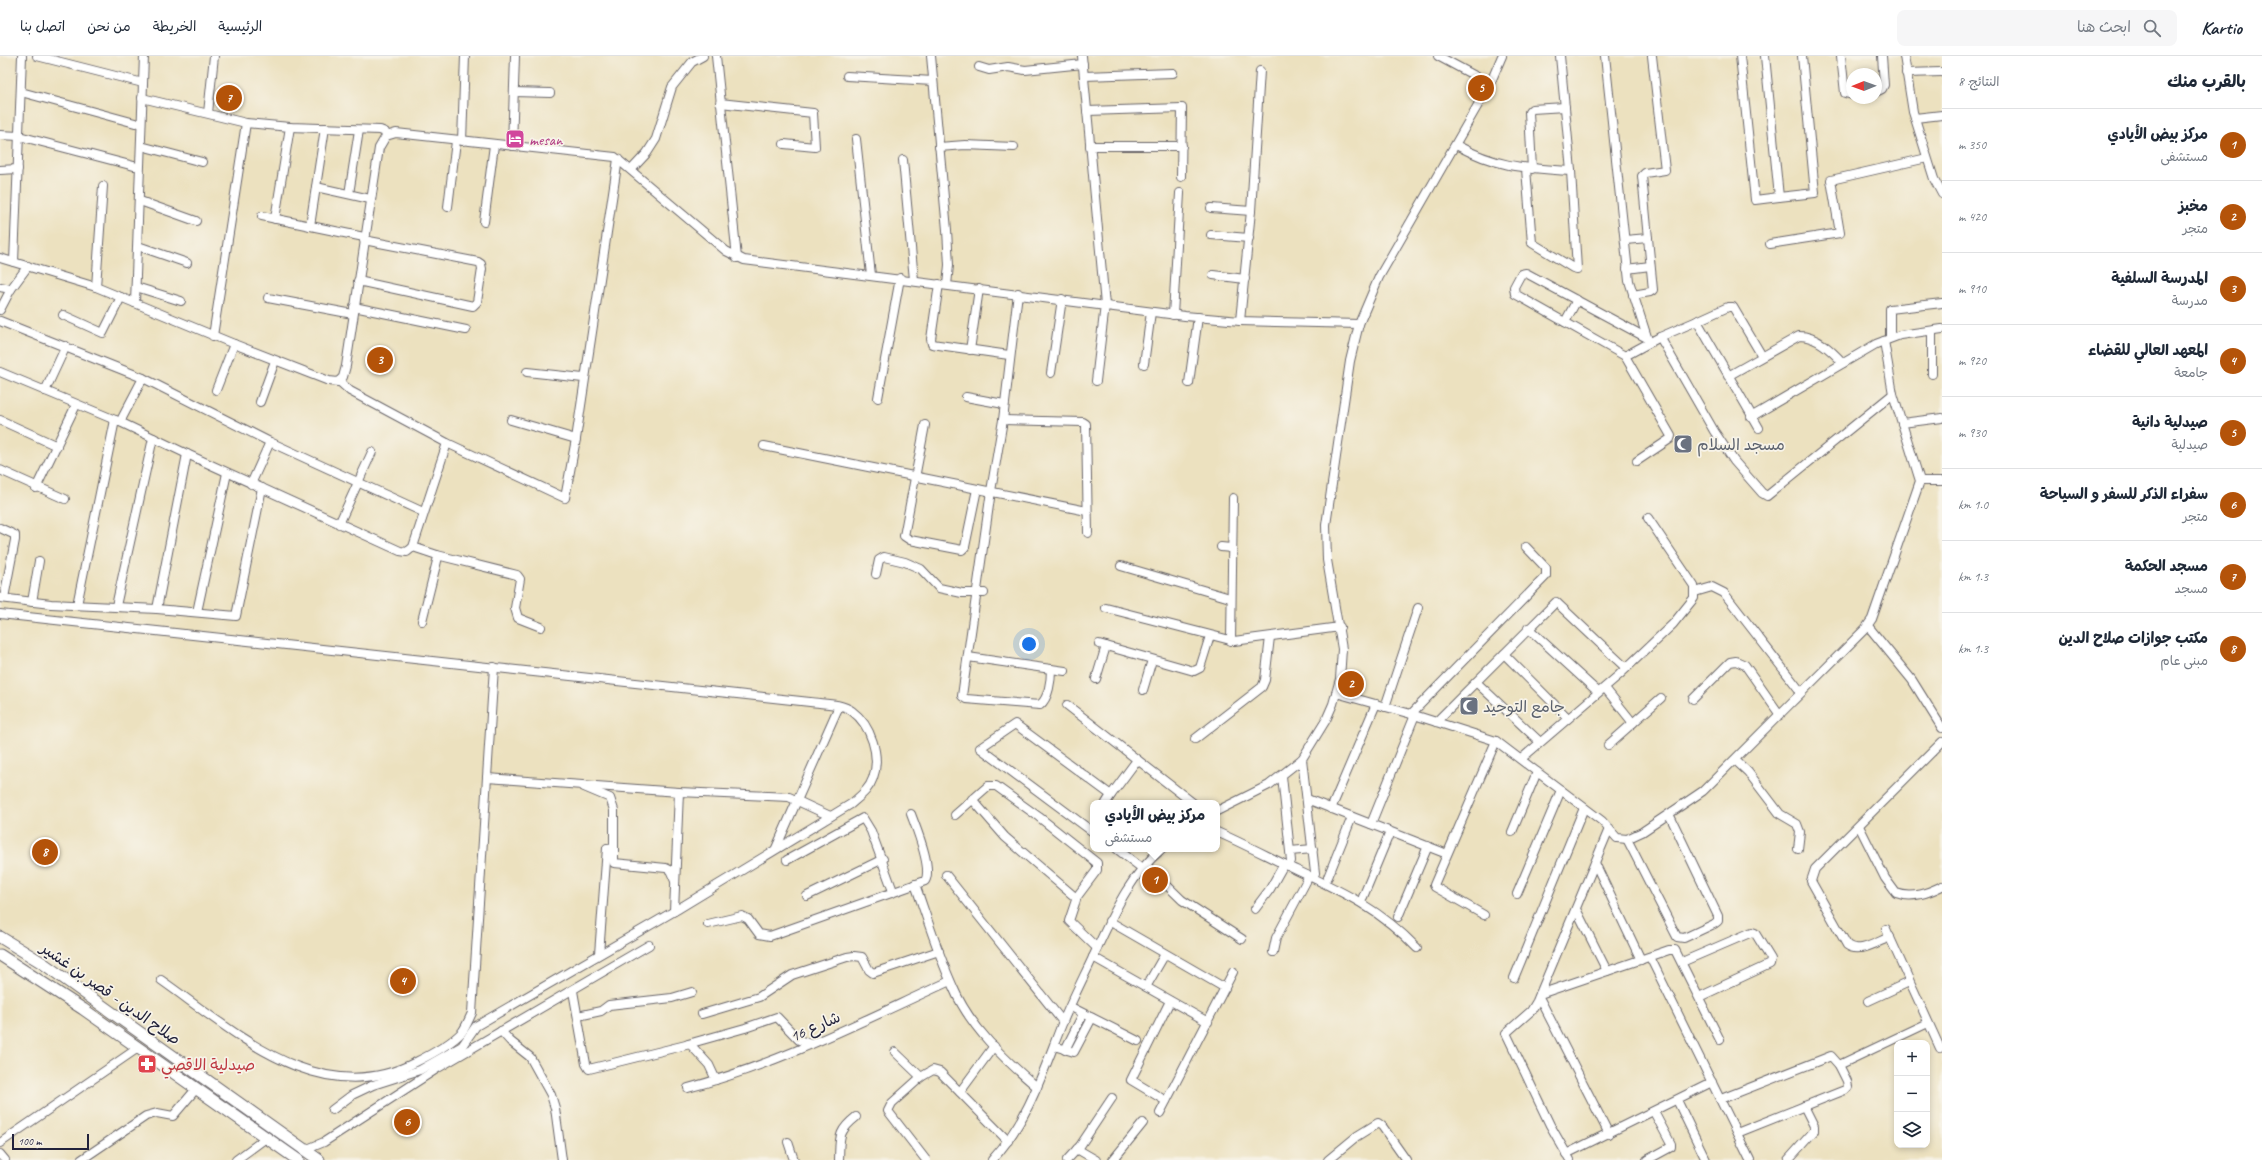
<!DOCTYPE html>
<html lang="ar">
<meta charset="utf-8">
<style>
:root{--surface:#fff;--page:#f6f6f7;--text:#1f2937;--muted:#747a83;--line:#e0e1e3;--accent:#b45309}
body{margin:0;font-family:Caveat,"Playpen Sans Arabic",sans-serif;background:var(--page);color:var(--text);direction:rtl}
.controls{position:absolute;right:12px;bottom:12px;display:grid;overflow:hidden;border-radius:8px;box-shadow:0 2px 6px #0003}
.controls button{width:36px;height:36px;display:grid;place-items:center;padding:0;border:0;border-bottom:1px solid var(--line);background:var(--surface);color:var(--text);font:20px sans-serif}
.compass{position:absolute;left:1846px;top:12px;width:36px;height:36px;border-radius:50%;background:var(--surface);box-shadow:0 2px 6px #0003;rotate:269deg}
.scale{position:absolute;left:12px;bottom:10px;width:77px;box-sizing:border-box;padding-left:4px;border:2px solid #22223b;border-top:0;font-size:11px;line-height:14px;white-space:nowrap;color:#22223b;-webkit-text-stroke:3px #f7f3e8;paint-order:stroke}
.you{position:absolute;left:1029px;top:588px;width:14px;height:14px;margin:-10px;border:3px solid #fff;border-radius:50%;background:#1a73e8;box-shadow:0 0 0 6px #1a73e833}
.badge{display:grid;place-items:center;width:26px;height:26px;border-radius:50%;background:var(--accent);color:#fff;font-size:13px;font-weight:700}
.pin{position:absolute;translate:-50% -50%;border:2px solid #fff;box-shadow:0 1px 4px #0006}
.popup{position:absolute;left:1090px;top:744px;width:130px;height:52px;box-sizing:border-box;display:grid;place-content:center;border-radius:8px;background:var(--surface);filter:drop-shadow(0 1px 3px #0005);font-size:13px;white-space:nowrap;color:var(--muted)}
.popup b{font-size:15px;color:var(--text)}
.popup::after{content:'';position:absolute;left:50%;top:100%;margin-left:-8px;border:8px solid transparent;border-top-color:var(--surface)}
.list{margin:0;padding:0;list-style:none}
h2{display:flex;justify-content:space-between;align-items:center;height:52px;margin:0;padding:0 16px;font-size:17px}
h2 small{font-size:13px;font-weight:400;color:var(--muted)}
.list li{display:grid;grid-template-columns:26px 1fr auto;gap:12px;align-items:center;box-sizing:border-box;height:72px;padding:0 16px;border-top:1px solid var(--line)}
.list b{display:block;font-size:15px;white-space:nowrap}
.list p{margin:0;font-size:13px;white-space:nowrap;color:var(--muted)}
.list em{font-size:13px;font-style:normal;color:var(--muted)}
.icon{flex:none;width:22px;height:22px;fill:none;stroke:currentColor;stroke-width:2;stroke-linecap:round;stroke-linejoin:round}
.map{position:relative;flex:none;width:1942px;height:1104px;overflow:hidden;direction:ltr}
header{display:flex;align-items:center;gap:24px;box-sizing:border-box;height:56px;padding:0 20px;background:var(--surface);border-bottom:1px solid var(--line)}
header strong{font-size:19px}
nav{display:flex;gap:22px;margin-inline-start:auto;font-size:14px}
.search{width:280px;height:36px;background:var(--page);display:flex;align-items:center;gap:10px;box-sizing:border-box;padding:0 14px;border-radius:8px;color:var(--muted);font-size:15px}
main{display:flex}
aside{flex:1;background:var(--surface)}
.map>svg:first-child{display:block}
.lines{fill:none;stroke-linecap:round;stroke-linejoin:round}
.minor-casing{stroke:#696569;stroke-width:10}
.highway-casing{stroke:#696569;stroke-width:13}
.minor{stroke:#fff;stroke-width:8}
.highway{stroke:#fff;stroke-width:11}
.labels{text-anchor:middle;stroke-width:3.5;stroke-linejoin:round;paint-order:stroke}
.hotel-label{font-size:16px;fill:#b23c85;stroke:#f7f3e8;text-anchor:start}
.worship-label{font-size:16px;fill:#5b616d;stroke:#f7f3e8;text-anchor:start}
.street-label{font-size:16px;fill:#22223b;stroke:#f7f3e8}
.health-label{font-size:16px;fill:#be3a42;stroke:#f7f3e8;text-anchor:start}
</style>
<header>
<strong>Kartio</strong>
<div class="search"><svg class="icon" aria-label="search" viewBox="0 0 24 24"><circle cx="10" cy="10" r="6"/><path d="M15 15l6 6"/></svg>ابحث هنا</div>
<nav><a>الرئيسية</a><a>الخريطة</a><a>من نحن</a><a>اتصل بنا</a></nav>
</header>
<main>
<aside>
<h2>بالقرب منك<small>النتائج: 8</small></h2>
<ul class="list">
<li><span class="badge">1</span><div><b>مركز بيض الأيادي</b><p>مستشفى</p></div><em>350 m</em></li>
<li><span class="badge">2</span><div><b>مخبز</b><p>متجر</p></div><em>420 m</em></li>
<li><span class="badge">3</span><div><b>المدرسة السلفية</b><p>مدرسة</p></div><em>910 m</em></li>
<li><span class="badge">4</span><div><b>المعهد العالي للقضاء</b><p>جامعة</p></div><em>920 m</em></li>
<li><span class="badge">5</span><div><b>صيدلية دانية</b><p>صيدلية</p></div><em>930 m</em></li>
<li><span class="badge">6</span><div><b>سفراء الذكر للسفر و السياحة</b><p>متجر</p></div><em>1.0 km</em></li>
<li><span class="badge">7</span><div><b>مسجد الحكمة</b><p>مسجد</p></div><em>1.3 km</em></li>
<li><span class="badge">8</span><div><b>مكتب جوازات صلاح الدين</b><p>مبنى عام</p></div><em>1.3 km</em></li>
</ul>
</aside>
<div class="map">
<svg width="1942" height="1104" viewBox="0 0 1942 1104">
<rect width="100%" height="100%" fill="#f7f3e8"/>
<filter id="ink" filterUnits="userSpaceOnUse"><feTurbulence type="fractalNoise" baseFrequency=".025" numOctaves="2"/><feDisplacementMap in="SourceGraphic" scale="8" xChannelSelector="R" yChannelSelector="G"/><feConvolveMatrix kernelMatrix="1 2 1 2 8 2 1 2 1" color-interpolation-filters="sRGB"/></filter>
<filter id="wash" filterUnits="userSpaceOnUse"><feTurbulence type="fractalNoise" baseFrequency=".012" numOctaves="4" result="noise"/><feDisplacementMap in="SourceGraphic" scale="16" xChannelSelector="R" yChannelSelector="G"/><feGaussianBlur stdDeviation="0.9" result="paint"/><feColorMatrix in="noise" values="0 0 0 0 0 0 0 0 0 0 0 0 0 0 0 0 0 1.4 0 .05"/><feComposite in="paint" operator="in"/></filter>
<g filter="url(#wash)">
<rect width="100%" height="100%" fill="#ece1bf"/>
</g>
<g filter="url(#ink)">
<g class="lines">
<g class="minor-casing">
<g id="minor">
<polyline points="37,0 143,27"/>
<polyline points="716,0 737,202"/>
<polyline points="931,0 947,174 949,209 947,229"/>
<polyline points="1082,0 1105,249 1096,325"/>
<polyline points="1438,0 1490,28"/>
<polyline points="1560,0 1571,115"/>
<polyline points="1605,0 1629,225 1648,284"/>
<polyline points="1740,0 1755,144 1779,141 1765,0"/>
<polyline points="1841,0 1845,37 1852,39"/>
<polyline points="1904,0 1913,56 1934,123 1942,138"/>
<polyline points="979,11 989,14 1008,11 1025,14 1083,8"/>
<polyline points="1906,17 1942,16"/>
<polyline points="847,20 933,25"/>
<polyline points="1084,20 1173,17"/>
<polyline points="21,36 135,67"/>
<polyline points="514,36 550,37"/>
<polyline points="1876,36 1882,33 1884,29 1882,0"/>
<polyline points="142,42 246,67 290,71 380,74 385,76 386,80"/>
<polyline points="720,47 813,57 815,91 784,88"/>
<polyline points="1087,55 1182,52 1181,121"/>
<polyline points="208,57 214,0"/>
<polyline points="1915,62 1942,59"/>
<polyline points="0,79 19,80 134,110"/>
<polyline points="856,83 871,219"/>
<polyline points="462,85 465,0"/>
<path d="M 1456,89 C 1499,112 1524,112 1571,115 L 1577,213 L 1573,212 L 1532,187 L 1526,113"/>
<polyline points="141,90 202,106"/>
<polyline points="512,90 515,0"/>
<polyline points="1090,90 1182,90"/>
<polyline points="939,91 965,89 1014,91"/>
<polyline points="903,104 914,224"/>
<polyline points="632,113 647,97 656,83 672,31 692,6 703,0"/>
<polyline points="1532,113 1529,56 1532,53 1565,51"/>
<polyline points="0,114 18,113"/>
<polyline points="316,131 370,143"/>
<polyline points="349,138 359,74"/>
<polyline points="1779,141 1815,137 1802,0"/>
<polyline points="140,145 196,165"/>
<polyline points="448,151 456,85"/>
<polyline points="1211,152 1251,155"/>
<polyline points="262,160 364,181"/>
<polyline points="275,163 290,71"/>
<polyline points="484,166 494,89"/>
<polyline points="310,170 325,72"/>
<polyline points="1211,179 1249,182"/>
<polyline points="1625,184 1648,182"/>
<polyline points="1770,188 1840,177 1831,124 1927,102"/>
<polyline points="138,190 187,207"/>
<polyline points="0,202 96,231 234,288 329,325 338,326 343,321 346,310 379,92 386,80 396,77 615,101 726,195 744,204 1185,260 1240,265 1359,268"/>
<polyline points="14,206 22,0"/>
<polyline points="1627,213 1650,210"/>
<polyline points="1213,219 1245,223"/>
<polyline points="358,225 473,250 477,246 482,213 481,208 478,206 364,184"/>
<polyline points="939,228 931,283 932,288 1009,299"/>
<polyline points="0,231 11,233"/>
<polyline points="96,231 103,130"/>
<polyline points="136,231 181,245"/>
<path d="M 1018,237 L 1003,364 L 991,435 L 962,640 L 966,643 L 1040,649 C 1049,642 1051,624 1051,613"/>
<polyline points="1633,239 1650,236 1653,234 1642,120 1645,117 1665,114 1652,0"/>
<polyline points="268,242 353,258"/>
<polyline points="135,247 144,0"/>
<polyline points="354,251 466,274"/>
<polyline points="0,254 11,233 28,210"/>
<polyline points="63,259 103,277 121,241"/>
<polyline points="1173,259 1180,137"/>
<polyline points="0,265 143,322 270,386 423,456"/>
<polyline points="1240,265 1251,155 1260,15"/>
<polyline points="1697,265 1728,251 1733,251 1762,300"/>
<polyline points="1565,266 1577,244"/>
<polyline points="1932,275 1932,318"/>
<polyline points="213,280 246,67"/>
<polyline points="1660,281 1714,375 1734,405 1762,437 1767,440 1893,338"/>
<polyline points="1647,282 1526,217 1521,218 1514,231 1515,238 1625,300 1660,281 1697,265 1759,372"/>
<polyline points="1890,282 1890,253 1942,247"/>
<polyline points="970,294 979,233"/>
<polyline points="1625,300 1671,380 1670,383 1637,405"/>
<polyline points="1144,308 1151,256"/>
<polyline points="0,316 120,366 187,398 400,495 407,496 413,491 447,387"/>
<polyline points="527,316 583,322"/>
<polyline points="1051,317 1062,243"/>
<path d="M 1728,320 L 1799,280 C 1817,280 1832,295 1843,307"/>
<polyline points="339,325 350,335 447,387 565,442 576,383 618,103"/>
<polyline points="1189,327 1198,261"/>
<polyline points="216,334 234,288"/>
<polyline points="45,335 66,290"/>
<polyline points="966,341 1004,348"/>
<polyline points="878,342 900,222"/>
<polyline points="260,346 275,305"/>
<polyline points="1751,361 1876,288 1900,279 1942,273"/>
<polyline points="0,364 57,390"/>
<polyline points="511,364 576,383"/>
<polyline points="1003,364 1083,366 1086,368 1088,477"/>
<polyline points="120,366 143,322"/>
<polyline points="1902,367 1942,362"/>
<polyline points="925,369 904,480 910,484 962,494 965,491 977,433"/>
<polyline points="764,390 1087,455"/>
<polyline points="0,414 65,443"/>
<polyline points="1920,425 1942,425"/>
<polyline points="251,428 270,386"/>
<polyline points="36,432 76,349"/>
<polyline points="339,468 372,396"/>
<polyline points="0,472 15,479 15,484 4,542"/>
<polyline points="413,491 437,499 438,501 422,565"/>
<polyline points="1221,491 1231,492"/>
<polyline points="437,499 517,519 520,523 515,552 518,562 541,571"/>
<polyline points="1121,510 1230,542"/>
<polyline points="876,518 879,504 884,501 905,506 921,513 939,532 962,537 984,537"/>
<polyline points="1695,536 1712,531 1724,537 1801,636"/>
<polyline points="0,542 51,548 157,553 236,560 262,432"/>
<polyline points="32,546 39,505"/>
<polyline points="77,549 115,364"/>
<polyline points="116,550 153,382"/>
<polyline points="1106,552 1234,585 1340,571"/>
<polyline points="157,553 187,398"/>
<polyline points="197,556 227,417"/>
<path d="M 0,558 L 810,646 C 824,648 841,647 852,655 C 871,669 881,700 873,722 C 869,734 860,740 851,748 L 678,853 L 476,970 L 462,990 L 420,1014 L 373,1029 L 352,1039 L 332,1054"/>
<polyline points="1868,570 1912,624 1942,672"/>
<polyline points="1528,572 1598,636"/>
<polyline points="1231,585 1233,442"/>
<polyline points="1099,588 1194,615 1200,612 1210,580"/>
<polyline points="1504,598 1568,662"/>
<polyline points="968,601 1065,615"/>
<polyline points="1096,623 1106,590"/>
<polyline points="1476,626 1540,686"/>
<polyline points="1605,632 1633,667"/>
<polyline points="1143,634 1152,604"/>
<polyline points="1336,637 1411,658 1496,685 1602,765 1617,782 1627,783 1642,776 1703,735 1865,573 1872,563 1920,425 1893,338 1884,285"/>
<polyline points="1693,643 1730,606 1736,605 1745,609 1780,659"/>
<polyline points="1067,649 1193,747"/>
<polyline points="1385,651 1418,552"/>
<polyline points="1411,658 1546,520 1546,512 1526,491"/>
<polyline points="1436,666 1556,546 1626,612"/>
<polyline points="1195,683 1262,631 1265,624 1270,581"/>
<polyline points="1608,689 1661,642"/>
<polyline points="1302,703 1315,817"/>
<polyline points="1521,703 1619,619 1673,568 1694,542 1694,530 1648,462"/>
<polyline points="1735,704 1748,716 1780,758 1797,768 1800,776 1798,793"/>
<polyline points="1282,720 1291,805"/>
<polyline points="487,722 679,736 789,741 830,760"/>
<polyline points="584,731 610,742 614,754 614,807 666,812 670,814 675,825"/>
<polyline points="1111,739 1137,704"/>
<polyline points="972,743 1005,781 1075,841 1076,844 1069,865 1097,892"/>
<polyline points="1307,743 1442,796"/>
<polyline points="1331,753 1376,648"/>
<polyline points="1217,755 1269,729 1302,703 1326,664 1333,648 1340,623 1342,593 1327,504 1326,469 1350,305 1359,268 1379,221 1490,28 1502,0"/>
<polyline points="955,759 988,730 996,730 1039,761 1097,807 1097,814 1076,842"/>
<polyline points="1371,768 1415,659"/>
<path d="M 1859,770 L 1885,822 L 1896,837 C 1912,843 1928,837 1942,830"/>
<polyline points="1093,776 980,692 1015,668 1111,739 1106,747"/>
<path d="M 1217,776 C 1242,787 1267,800 1292,812 C 1341,835 1379,852 1417,892"/>
<polyline points="1512,776 1537,716"/>
<polyline points="1627,783 1677,881 1684,882 1714,868 1718,865 1718,860 1669,758"/>
<polyline points="776,792 839,650"/>
<polyline points="1117,793 1143,813"/>
<polyline points="1290,795 1313,793"/>
<polyline points="787,804 863,762 871,775 893,835"/>
<polyline points="1595,807 1641,904"/>
<polyline points="1146,809 1182,844 1242,883"/>
<polyline points="946,819 1063,966"/>
<polyline points="1328,821 1352,761"/>
<path d="M 915,828 C 927,862 938,898 953,931 C 970,971 1004,1003 1037,1031"/>
<polyline points="1517,838 1561,734"/>
<polyline points="807,840 883,803"/>
<polyline points="1363,841 1390,776"/>
<polyline points="1255,853 1270,833 1284,808"/>
<polyline points="1576,853 1607,915"/>
<polyline points="674,855 679,736"/>
<polyline points="1484,859 1435,831 1434,829 1496,685"/>
<polyline points="1398,861 1428,790"/>
<polyline points="1109,865 1225,932"/>
<path d="M 708,868 L 742,860 L 748,863 L 759,878 L 770,880 L 925,825 C 933,812 916,772 911,758"/>
<polyline points="1886,873 1940,992"/>
<path d="M 1890,881 C 1877,886 1859,898 1847,889 L 1811,825 L 1815,813 L 1942,686"/>
<polyline points="1273,896 1276,882 1309,820"/>
<polyline points="599,898 607,792"/>
<polyline points="1093,901 1208,966"/>
<polyline points="1650,901 1750,1104"/>
<polyline points="1682,906 1752,876 1755,877 1771,903 1770,908 1699,941"/>
<polyline points="1514,922 1584,752"/>
<path d="M 161,924 C 235,976 320,1056 416,1006 C 430,999 452,987 462,976 C 466,971 469,963 472,957 L 494,611"/>
<polyline points="1146,931 1165,898"/>
<polyline points="573,935 586,1008 589,1013 690,988 709,1009 716,1024"/>
<polyline points="1540,938 1669,894 1675,894 1720,984"/>
<polyline points="1539,941 1609,1078"/>
<polyline points="1868,945 1909,926"/>
<polyline points="1071,951 1138,985"/>
<polyline points="702,958 759,941 792,919 847,901 854,900 862,901 869,914 873,917 939,895"/>
<polyline points="578,960 601,955 609,949 672,942 692,936"/>
<polyline points="501,975 510,985 530,1001 551,1039 555,1052 562,1104"/>
<polyline points="688,988 745,972 777,961 799,984 811,988"/>
<polyline points="1054,990 1074,996 1092,962"/>
<polyline points="1065,994 1083,958"/>
<polyline points="895,996 921,1021 933,1014 940,1016 1008,1085"/>
<polyline points="1839,1009 1928,967"/>
<polyline points="921,1021 892,1047 888,1055 926,1104"/>
<path d="M 688,1032 C 779,1008 864,964 950,925"/>
<polyline points="960,1036 994,990"/>
<polyline points="1721,1043 1831,1000 1839,1009 1847,1025 1848,1031 1845,1034 1737,1077"/>
<polyline points="1677,1044 1706,1104"/>
<polyline points="1166,1045 1131,1024 1170,945"/>
<polyline points="1160,1057 1233,916"/>
<polyline points="788,1086 794,1104"/>
<polyline points="0,1087 138,992"/>
<polyline points="1077,1093 1096,1104"/>
<polyline points="305,1094 324,1086 438,1012 649,889"/>
<polyline points="0,1098 5,1104"/>
<polyline points="1566,1098 1712,1026"/>
<polyline points="81,1104 146,1060 157,1057 173,1060 196,1033"/>
<polyline points="236,1104 266,1082"/>
<path d="M 839,1104 C 840,1082 837,1076 856,1061"/>
<path d="M 992,1104 C 1028,1065 1043,1016 1062,968 C 1073,941 1087,915 1099,888 C 1115,854 1132,817 1162,793"/>
<polyline points="1067,1104 1080,1090 1112,1042"/>
<polyline points="1113,1104 1143,1067"/>
<polyline points="1328,1104 1357,1080 1378,1067 1382,1070 1406,1104"/>
<polyline points="1570,1104 1550,1069 1506,977 1531,955 1537,945 1609,773"/>
<polyline points="1647,1104 1671,1091 1671,1088 1654,1056"/>
<polyline points="1788,1104 1814,1075 1814,1070 1804,1050"/>
</g>
</g>
<g class="highway-casing">
<g id="highway">
<polyline points="0,881 44,908 111,956 319,1104"/>
<polyline points="0,899 83,953 298,1104"/>
</g>
</g>
<use href="#minor" class="minor"/>
<use href="#highway" class="highway"/>
</g>
</g>
<defs>
<g id="hotel-square" transform="scale(1)"><rect x="-9" y="-9" width="18" height="18" rx="4" fill="#d1479c" stroke="#f7f3e8"/><path d="M-6-4.5h1.5V1H6V5H4.5V3h-9V5H-6ZM-4 0a1.8 1.8 0 1 1 3.6 0ZM.5 0V-2.5h3Q6-2.5 6 0Z" fill="#fff"/></g>
<g id="mosque-square" transform="scale(1)"><rect x="-9" y="-9" width="18" height="18" rx="4" fill="#6b7280" stroke="#f7f3e8"/><path d="M3.5-4.9A6 6 0 1 0 3.5 4.9A5 5 0 1 1 3.5-4.9Z" fill="#fff"/></g>
<g id="pharmacy-square" transform="scale(1)"><rect x="-9" y="-9" width="18" height="18" rx="4" fill="#e0444e" stroke="#f7f3e8"/><path d="M-2-6h4v4h4v4h-4v4h-4v-4h-4v-4h4Z" fill="#fff"/></g>
</defs>
<g fill-rule="evenodd">
<use href="#hotel-square" x="515" y="83"/>
<use href="#mosque-square" x="1683" y="388"/>
<use href="#mosque-square" x="1469" y="650"/>
<use href="#pharmacy-square" x="147" y="1008"/>
</g>
<g class="labels">
<g class="hotel-label">
<text x="529" y="89">mesan</text>
</g>
<g class="worship-label">
<text x="1697" y="394">مسجد السلام</text>
<text x="1483" y="656">جامع التوحيد</text>
</g>
<g class="street-label">
<text transform="translate(111 937) rotate(35)" y="6">صلاح الدين - قصر بن غشير</text>
<text transform="translate(815 970) rotate(-24)" y="6">شارع 16</text>
</g>
<g class="health-label">
<text x="161" y="1014">صيدلية الاقصي</text>
</g>
</g>
</svg>
<div class="controls">
<button>+</button>
<button>−</button>
<button><svg class="icon" aria-label="layers" viewBox="0 0 24 24"><path d="M12 4l9 5-9 5-9-5zM3 14l9 5 9-5"/></svg></button>
</div>
<svg class="compass" viewBox="-18 -18 36 36"><path d="M0-13l5 13h-10z" fill="#e53935"/><path d="M0 13l5-13h-10z" fill="#747a83"/></svg>
<div class="scale">100 m</div>
<div class="you"></div>
<div class="pin badge" style="left:1155px;top:824px">1</div>
<div class="popup"><b>مركز بيض الأيادي</b>مستشفى</div>
<div class="pin badge" style="left:1351px;top:628px">2</div>
<div class="pin badge" style="left:380px;top:304px">3</div>
<div class="pin badge" style="left:403px;top:925px">4</div>
<div class="pin badge" style="left:1481px;top:32px">5</div>
<div class="pin badge" style="left:407px;top:1066px">6</div>
<div class="pin badge" style="left:229px;top:42px">7</div>
<div class="pin badge" style="left:45px;top:796px">8</div>
</div>
</main>
